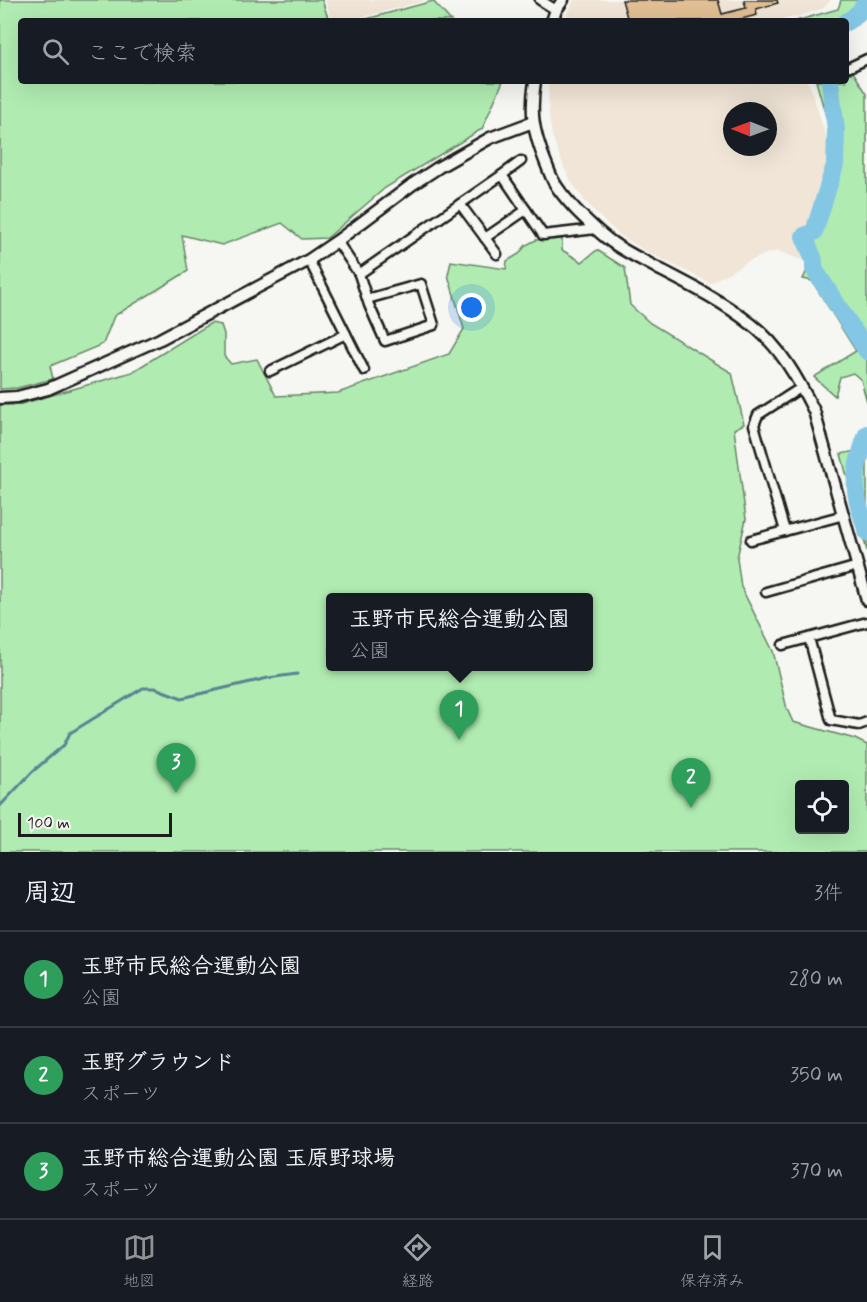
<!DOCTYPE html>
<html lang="ja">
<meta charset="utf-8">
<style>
:root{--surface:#171b24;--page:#20242c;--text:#f1f3f6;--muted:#9ea1a6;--line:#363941;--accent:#919294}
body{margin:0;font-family:Mynerve,"Klee One",sans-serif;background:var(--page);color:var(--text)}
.controls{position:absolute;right:18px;bottom:18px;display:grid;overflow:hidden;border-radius:6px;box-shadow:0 6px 24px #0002}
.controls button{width:54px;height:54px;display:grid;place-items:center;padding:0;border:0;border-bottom:2px solid var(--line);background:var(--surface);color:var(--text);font:30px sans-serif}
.compass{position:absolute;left:723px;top:102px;width:54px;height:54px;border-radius:50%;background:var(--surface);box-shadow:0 6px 24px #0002;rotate:271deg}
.scale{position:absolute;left:18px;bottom:15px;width:154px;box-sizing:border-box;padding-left:6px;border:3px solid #1c1c1c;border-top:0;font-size:16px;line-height:21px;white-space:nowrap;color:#1c1c1c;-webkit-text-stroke:4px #f6f6f2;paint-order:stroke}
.you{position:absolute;left:472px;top:308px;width:21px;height:21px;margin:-15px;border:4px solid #fff;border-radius:50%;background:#1a73e8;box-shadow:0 0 0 9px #1a73e833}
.badge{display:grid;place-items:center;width:39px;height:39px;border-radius:50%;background:var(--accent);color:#fff;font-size:20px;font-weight:700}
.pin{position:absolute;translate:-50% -50px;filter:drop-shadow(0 2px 3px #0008)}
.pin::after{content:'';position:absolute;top:32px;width:21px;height:18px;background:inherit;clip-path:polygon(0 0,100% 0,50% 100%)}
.popup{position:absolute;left:326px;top:593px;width:267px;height:78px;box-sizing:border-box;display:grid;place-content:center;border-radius:6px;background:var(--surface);filter:drop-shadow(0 2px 4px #0005);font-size:20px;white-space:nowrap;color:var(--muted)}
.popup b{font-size:22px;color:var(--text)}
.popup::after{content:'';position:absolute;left:50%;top:100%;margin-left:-12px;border:12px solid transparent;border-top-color:var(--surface)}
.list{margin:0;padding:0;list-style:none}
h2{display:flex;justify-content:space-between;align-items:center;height:78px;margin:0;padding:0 24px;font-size:26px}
h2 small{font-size:20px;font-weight:400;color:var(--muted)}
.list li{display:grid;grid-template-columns:39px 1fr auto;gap:18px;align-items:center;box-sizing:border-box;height:96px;padding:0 24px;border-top:2px solid var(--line)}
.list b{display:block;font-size:22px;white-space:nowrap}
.list p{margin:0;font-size:20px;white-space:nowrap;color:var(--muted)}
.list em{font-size:20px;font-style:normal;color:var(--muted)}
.icon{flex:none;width:33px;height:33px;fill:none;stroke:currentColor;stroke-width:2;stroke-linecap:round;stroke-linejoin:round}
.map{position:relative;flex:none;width:867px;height:852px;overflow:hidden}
.search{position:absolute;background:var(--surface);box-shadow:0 6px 24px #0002;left:18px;right:18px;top:18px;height:66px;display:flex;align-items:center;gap:15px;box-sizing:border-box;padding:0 21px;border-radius:6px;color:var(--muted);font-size:22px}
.sheet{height:366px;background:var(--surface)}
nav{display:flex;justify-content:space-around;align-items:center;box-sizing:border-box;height:84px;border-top:2px solid var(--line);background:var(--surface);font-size:16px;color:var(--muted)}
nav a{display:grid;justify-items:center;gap:3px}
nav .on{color:var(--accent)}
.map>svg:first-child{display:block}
.built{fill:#f0e5d6;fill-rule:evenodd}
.green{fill:#b0ecb1;stroke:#668466;stroke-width:1.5;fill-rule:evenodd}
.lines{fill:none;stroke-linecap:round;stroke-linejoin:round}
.stream{stroke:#5a8395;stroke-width:3}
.river{stroke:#84c7e5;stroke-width:18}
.building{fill:#e1be93;stroke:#1c1c1c;stroke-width:1.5}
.minor-casing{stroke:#1c1c1c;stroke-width:13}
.tertiary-casing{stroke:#1c1c1c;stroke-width:15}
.minor{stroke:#f6f6f2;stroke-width:8}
.tertiary{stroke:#f6f6f2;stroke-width:10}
</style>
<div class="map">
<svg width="867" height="852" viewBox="0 0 867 852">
<rect width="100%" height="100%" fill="#f6f6f2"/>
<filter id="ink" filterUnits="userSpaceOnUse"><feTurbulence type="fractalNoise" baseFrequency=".0167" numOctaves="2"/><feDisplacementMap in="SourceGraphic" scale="12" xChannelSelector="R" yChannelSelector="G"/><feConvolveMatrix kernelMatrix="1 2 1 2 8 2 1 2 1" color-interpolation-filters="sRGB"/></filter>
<g filter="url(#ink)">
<g class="built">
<polygon points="325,0 427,0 347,21 332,21"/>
<polygon points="574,0 831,0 823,8 802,15 776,21 564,21"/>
<path d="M 548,81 L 806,81 L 809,84 L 831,151 L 806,231 L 800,231 L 809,259 L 804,261 L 778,251 L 769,253 L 749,261 L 710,283 L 644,250 L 621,236 L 603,220 L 585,201 L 572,183 L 564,167 L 552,136 L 549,116 ZM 732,111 L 768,111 L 768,147 L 732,147 Z"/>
</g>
<g class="green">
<polygon points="0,0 322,0 329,21 21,21 21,81 503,81 482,129 385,188 327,238 302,239 282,223 222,245 182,235 188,271 114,316 103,344 50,366 53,379 17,388 0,389"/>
<path d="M 841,0 L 862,0 C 841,28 828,21 796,21 L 838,9 Z"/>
<polygon points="433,1 451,21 359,21"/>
<polygon points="846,61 867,94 867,402 861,380 853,373 840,377 835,396 814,377 856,351 812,281 803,279 810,264 813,241 840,166 816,81 846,81"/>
<path d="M 562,239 L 562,250 L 582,262 L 597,250 L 625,268 L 630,305 L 650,323 L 732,373 L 744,424 L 734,429 L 746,519 L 737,558 L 741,587 L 773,651 L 787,709 L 793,722 L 855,739 L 867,745 L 867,852 L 0,852 L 0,405 L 18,405 L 132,372 L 211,323 L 221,325 L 224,334 L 224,356 L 231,364 L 257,359 L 276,396 L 338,393 L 449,354 L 464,329 L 448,275 L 451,261 L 506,269 L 507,261 L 519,254 L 526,245 L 536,240 ZM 330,598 L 588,598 L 588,666 L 330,666 ZM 800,784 L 844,784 L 844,830 L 800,830 Z"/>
<polygon points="867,427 867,551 841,454 865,449"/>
</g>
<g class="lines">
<polyline class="stream" points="0,806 32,772 64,745 70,733 143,688 155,688 182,698 268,678 297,674"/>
<g class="river">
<path d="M 846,22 C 854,18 864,9 866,0"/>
<polyline points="830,81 836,130 835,165 814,232 804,236 814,260 814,269 867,351"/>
<path d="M 867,434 C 861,452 854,471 856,490 C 857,504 863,518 867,532"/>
</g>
</g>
<polygon class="building" points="622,0 718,0 722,14 746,8 744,0 777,0 778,3 756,9 757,15 734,21 628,21"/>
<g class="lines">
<g class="minor-casing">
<g id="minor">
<polyline points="540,0 556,10"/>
<polyline points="850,67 867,59"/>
<polyline points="521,161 502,175 543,235 596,229"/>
<polyline points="460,204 497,254"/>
<polyline points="485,238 526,210"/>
<polyline points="337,241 359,274 502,175"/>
<polyline points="309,260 364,370"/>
<polyline points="359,274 369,305 385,341 434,325 421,284 367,299"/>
<polyline points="270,371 346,334"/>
<polyline points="785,531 754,425 758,415 802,387"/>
<polyline points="751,540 844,515"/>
<polyline points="766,592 858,566"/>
<polyline points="809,638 831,720 859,725 867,722"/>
<polyline points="783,645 867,622"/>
</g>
</g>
<g class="tertiary-casing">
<g id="tertiary">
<polyline points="552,21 556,10 563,0"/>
<path d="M 535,81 C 530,113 533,131 545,161 C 548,168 550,175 554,182 C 560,193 568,201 576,210 C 588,222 600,234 613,243 C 627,253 643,260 657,268 C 690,285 722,301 751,324 C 780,346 798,379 814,411 L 867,600"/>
<polyline points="0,398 17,397 48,389 160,339 309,260 337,241 413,184 439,167 490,138 533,122"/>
</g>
</g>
<use href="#minor" class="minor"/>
<use href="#tertiary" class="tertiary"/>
</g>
</g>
</svg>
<div class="controls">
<button><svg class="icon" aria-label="locate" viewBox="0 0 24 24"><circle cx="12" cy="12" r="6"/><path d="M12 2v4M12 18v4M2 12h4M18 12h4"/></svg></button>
</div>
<svg class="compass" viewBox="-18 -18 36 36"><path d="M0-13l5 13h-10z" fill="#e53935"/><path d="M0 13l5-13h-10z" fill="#9ea1a6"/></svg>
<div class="scale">100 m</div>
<div class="you"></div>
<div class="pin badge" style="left:459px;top:740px;background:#2e9e5b">1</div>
<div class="popup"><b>玉野市民総合運動公園</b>公園</div>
<div class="pin badge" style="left:691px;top:808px;background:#2e9e5b">2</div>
<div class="pin badge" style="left:176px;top:793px;background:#2e9e5b">3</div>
<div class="search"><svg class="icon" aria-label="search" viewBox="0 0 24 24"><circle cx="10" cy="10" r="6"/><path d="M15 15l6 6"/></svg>ここで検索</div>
</div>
<section class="sheet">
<h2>周辺<small>3件</small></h2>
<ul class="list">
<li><span class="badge" style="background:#2e9e5b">1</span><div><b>玉野市民総合運動公園</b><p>公園</p></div><em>280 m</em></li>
<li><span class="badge" style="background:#2e9e5b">2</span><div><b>玉野グラウンド</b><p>スポーツ</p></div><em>350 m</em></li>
<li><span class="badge" style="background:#2e9e5b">3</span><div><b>玉野市総合運動公園 玉原野球場</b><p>スポーツ</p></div><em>370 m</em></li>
</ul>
</section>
<nav>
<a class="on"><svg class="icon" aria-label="map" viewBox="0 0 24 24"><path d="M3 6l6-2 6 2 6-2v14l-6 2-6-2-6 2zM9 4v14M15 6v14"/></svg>地図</a>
<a><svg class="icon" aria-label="directions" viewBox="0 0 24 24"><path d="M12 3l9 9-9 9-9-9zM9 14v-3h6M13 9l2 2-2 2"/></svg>経路</a>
<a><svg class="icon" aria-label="saved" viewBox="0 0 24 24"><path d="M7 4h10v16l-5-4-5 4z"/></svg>保存済み</a>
</nav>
